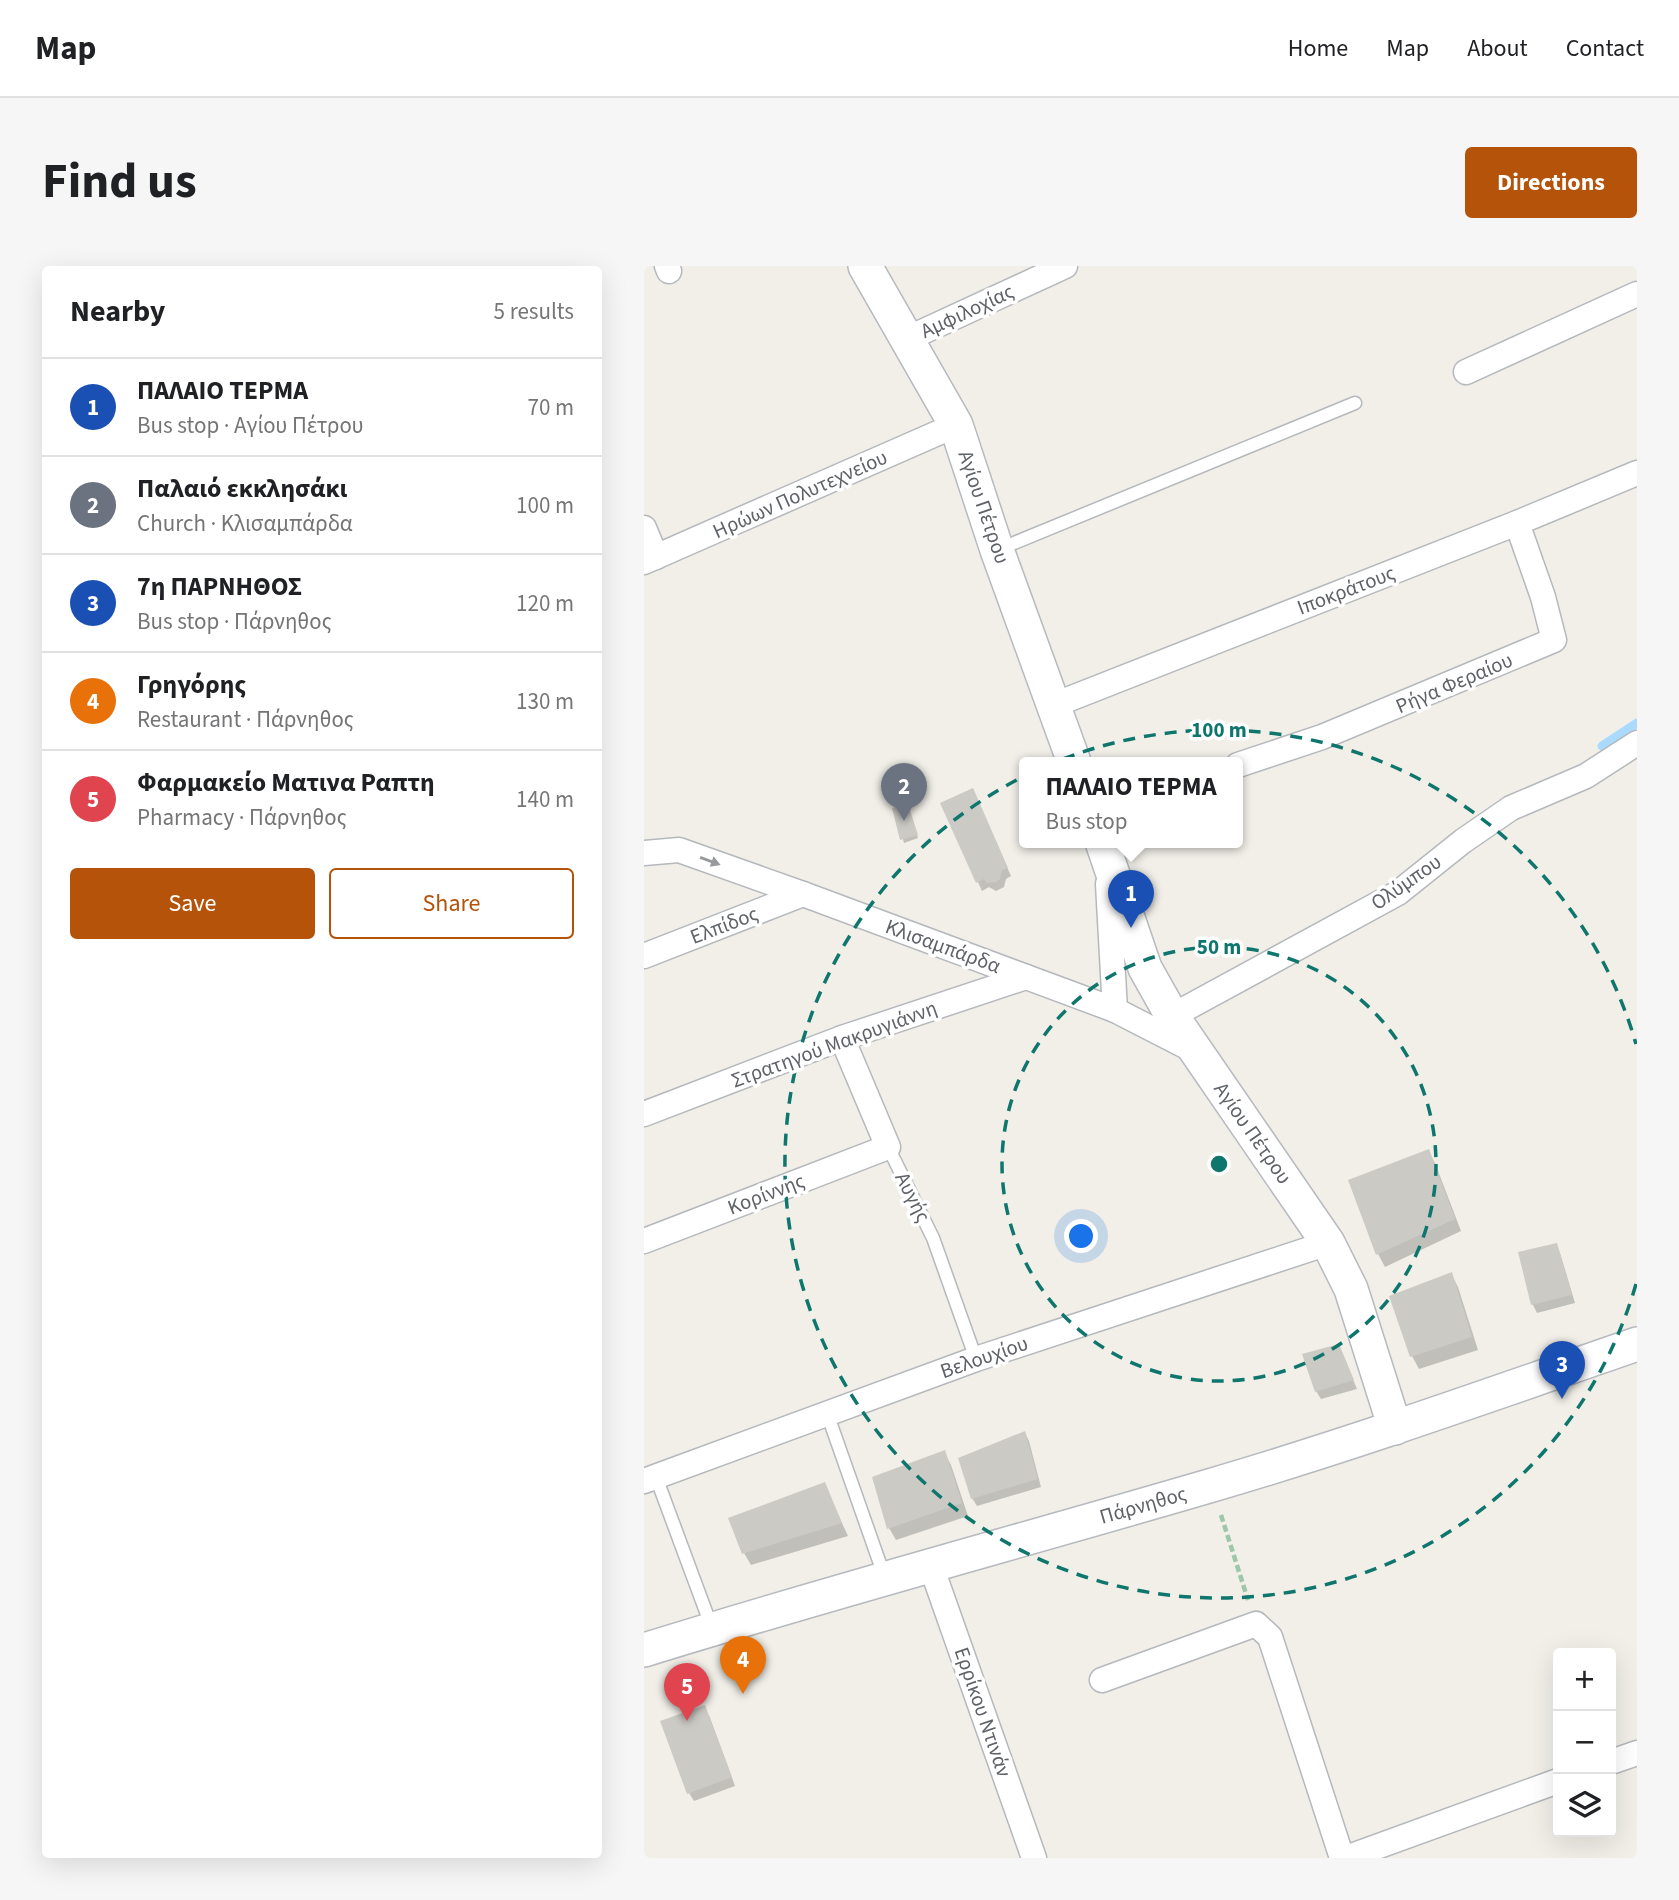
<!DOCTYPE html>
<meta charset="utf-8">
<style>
:root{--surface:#fff;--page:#f6f6f6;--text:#202124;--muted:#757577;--line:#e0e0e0;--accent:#b45309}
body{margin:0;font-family:"Source Sans 3",sans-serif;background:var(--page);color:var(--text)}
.controls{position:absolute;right:21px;bottom:21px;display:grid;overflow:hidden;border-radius:7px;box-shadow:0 7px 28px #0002}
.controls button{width:63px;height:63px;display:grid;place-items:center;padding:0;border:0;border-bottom:2px solid var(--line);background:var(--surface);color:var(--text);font:35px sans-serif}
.you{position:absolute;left:438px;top:971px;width:24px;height:24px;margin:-18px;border:5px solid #fff;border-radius:50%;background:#1a73e8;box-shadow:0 0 0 10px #1a73e833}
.badge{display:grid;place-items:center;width:46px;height:46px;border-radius:50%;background:var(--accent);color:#fff;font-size:23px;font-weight:700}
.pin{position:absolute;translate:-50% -58px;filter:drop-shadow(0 2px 4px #0008)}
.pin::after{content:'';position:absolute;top:37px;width:24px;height:21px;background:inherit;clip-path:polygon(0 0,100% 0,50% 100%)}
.popup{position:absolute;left:375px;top:491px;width:224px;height:91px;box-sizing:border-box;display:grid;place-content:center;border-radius:7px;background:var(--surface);filter:drop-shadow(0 2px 5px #0005);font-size:23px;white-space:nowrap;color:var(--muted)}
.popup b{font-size:26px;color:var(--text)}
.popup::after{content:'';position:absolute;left:50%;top:100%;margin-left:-14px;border:14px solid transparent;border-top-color:var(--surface)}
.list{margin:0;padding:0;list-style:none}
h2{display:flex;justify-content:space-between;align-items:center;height:91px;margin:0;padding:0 28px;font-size:30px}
h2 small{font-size:23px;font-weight:400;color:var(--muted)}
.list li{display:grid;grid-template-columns:46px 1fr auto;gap:21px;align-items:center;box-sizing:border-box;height:98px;padding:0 28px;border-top:2px solid var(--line)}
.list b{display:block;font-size:26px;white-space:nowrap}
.list p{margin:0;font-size:23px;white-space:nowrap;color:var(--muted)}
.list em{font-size:23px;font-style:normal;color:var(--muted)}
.actions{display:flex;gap:14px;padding:21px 28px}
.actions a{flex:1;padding:16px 0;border:2px solid var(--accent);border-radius:7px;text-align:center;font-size:24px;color:var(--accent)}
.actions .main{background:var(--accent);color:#fff}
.icon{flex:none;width:38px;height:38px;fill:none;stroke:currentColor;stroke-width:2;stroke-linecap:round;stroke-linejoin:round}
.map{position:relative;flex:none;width:993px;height:1592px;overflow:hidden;border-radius:7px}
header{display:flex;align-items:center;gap:42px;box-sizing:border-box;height:98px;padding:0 35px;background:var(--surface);border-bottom:2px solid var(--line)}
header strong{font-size:33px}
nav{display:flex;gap:38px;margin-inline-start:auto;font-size:24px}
.intro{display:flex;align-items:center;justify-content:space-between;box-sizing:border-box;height:168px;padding:0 42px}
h1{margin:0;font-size:49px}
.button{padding:18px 32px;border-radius:7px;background:var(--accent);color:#fff;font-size:24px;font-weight:700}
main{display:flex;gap:42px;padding:0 42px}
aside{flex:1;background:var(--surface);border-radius:7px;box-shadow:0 7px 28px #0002}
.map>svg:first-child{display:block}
.shadow{fill:#0003}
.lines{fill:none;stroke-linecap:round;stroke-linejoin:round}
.stream{stroke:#aadaff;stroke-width:9}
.building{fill:#cccac5}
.lane-casing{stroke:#b5b8bc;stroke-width:15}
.street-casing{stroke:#b5b8bc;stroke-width:27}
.secondary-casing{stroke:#b6babf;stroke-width:36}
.path{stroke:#9cc7a9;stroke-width:4.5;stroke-dasharray:7 3.5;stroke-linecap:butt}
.lane{stroke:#fff;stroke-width:12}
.street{stroke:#fff;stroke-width:24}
.secondary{stroke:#fff;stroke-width:33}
.oneway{fill:#979a9d}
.ring{fill:none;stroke:#0f766e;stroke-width:3.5;stroke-dasharray:12 9}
.labels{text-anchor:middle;stroke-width:7;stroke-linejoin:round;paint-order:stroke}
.street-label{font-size:21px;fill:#5f6368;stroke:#fff}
.centre{fill:#0f766e;stroke:#fff;stroke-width:3.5}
.ring-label{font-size:21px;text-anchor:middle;font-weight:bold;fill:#0f766e;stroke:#fff;stroke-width:7;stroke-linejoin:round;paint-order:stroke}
</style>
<header>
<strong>Map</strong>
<nav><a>Home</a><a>Map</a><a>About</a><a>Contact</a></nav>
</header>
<div class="intro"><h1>Find us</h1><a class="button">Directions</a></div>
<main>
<aside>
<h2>Nearby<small>5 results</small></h2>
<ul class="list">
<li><span class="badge" style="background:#1a4fb4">1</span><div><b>ΠΑΛΑΙΟ ΤΕΡΜΑ</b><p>Bus stop · Αγίου Πέτρου</p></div><em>70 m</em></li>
<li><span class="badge" style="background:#6b7280">2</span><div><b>Παλαιό εκκλησάκι</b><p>Church · Κλισαμπάρδα</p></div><em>100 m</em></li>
<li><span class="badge" style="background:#1a4fb4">3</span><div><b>7η ΠΑΡΝΗΘΟΣ</b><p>Bus stop · Πάρνηθος</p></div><em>120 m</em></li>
<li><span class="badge" style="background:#e8710a">4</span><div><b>Γρηγόρης</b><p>Restaurant · Πάρνηθος</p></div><em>130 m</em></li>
<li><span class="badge" style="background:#e0444e">5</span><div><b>Φαρμακείο Ματινα Ραπτη</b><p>Pharmacy · Πάρνηθος</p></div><em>140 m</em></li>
</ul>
<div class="actions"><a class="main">Save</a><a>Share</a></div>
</aside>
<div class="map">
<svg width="993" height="1592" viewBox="0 0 993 1592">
<rect width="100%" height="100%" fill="#f1efe8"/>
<g class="shadow">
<polygon points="333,533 367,610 362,613 360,621 352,625 345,621 338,625 299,538"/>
<polygon points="250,543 265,543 274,572 260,577"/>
<polygon points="784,885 791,897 817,965 741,1001 734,988 706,915"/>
<polygon points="912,979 916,987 931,1037 893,1047 889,1039"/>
<polygon points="807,1008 814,1021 834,1084 775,1103 768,1090"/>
<polygon points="695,1080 713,1123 677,1133 672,1125"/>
<polygon points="381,1167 385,1175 397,1221 333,1240 328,1232"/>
<polygon points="300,1186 307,1199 324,1250 252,1274 245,1262"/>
<polygon points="180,1218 204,1270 107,1299 100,1287"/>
<polygon points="65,1449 91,1520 50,1535 45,1527"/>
</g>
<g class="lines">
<polyline class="stream" points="958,480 993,457"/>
</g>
<g class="building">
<polygon points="329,522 364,602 358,604 356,613 352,616 343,617 340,613 332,617 296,537"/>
<polygon points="264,538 274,569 256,574 248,542"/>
<polygon points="785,883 811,953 732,989 704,914"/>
<polygon points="913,977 928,1029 887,1039 874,986"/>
<polygon points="808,1006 828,1071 766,1091 745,1030"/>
<polygon points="695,1078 710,1114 671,1126 658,1088"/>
<polygon points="381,1165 394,1213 327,1233 314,1192"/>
<polygon points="301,1184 318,1237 243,1263 228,1211"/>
<polygon points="181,1216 198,1257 98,1288 84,1252"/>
<polygon points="61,1439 88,1511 43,1528 16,1455"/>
</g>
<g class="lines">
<g class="lane-casing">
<g id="lane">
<polyline points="353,284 711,137"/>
<polyline points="244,881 289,972 332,1093"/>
<polyline points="183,1147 241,1312"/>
<polyline points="12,1211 68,1362"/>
</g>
</g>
<g class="street-casing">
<g id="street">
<polyline points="23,0 25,5"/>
<polyline points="263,73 421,0"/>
<polyline points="822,106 993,28"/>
<polyline points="0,262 12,291"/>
<polyline points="0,296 312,159"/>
<polyline points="410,439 873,257 993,207"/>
<polyline points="594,499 678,471 910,374 899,331 873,257"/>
<polyline points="0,587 35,584 159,628 471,744 549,784"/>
<polyline points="464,618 471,744"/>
<polyline points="0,690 159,628"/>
<polyline points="528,750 754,627 819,575 867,542 942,510 993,477"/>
<polyline points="0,848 198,772 382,711"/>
<polyline points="0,975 244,881 198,772"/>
<polyline points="0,1215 332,1093 684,977"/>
<polyline points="287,1300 390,1592"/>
<polyline points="458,1414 612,1358 626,1371 698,1592"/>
<polyline points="967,1496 993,1487"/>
<polyline points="702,1592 914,1515"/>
</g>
</g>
<g class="secondary-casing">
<g id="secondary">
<polyline points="221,0 312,159 353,284 430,496"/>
<polyline points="458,576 501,702 528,750 684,977 707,1023 751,1162"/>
<path d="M 0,1384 C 187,1326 377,1275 565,1220 C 709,1178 851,1127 993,1078"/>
</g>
</g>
<polyline class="path" points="577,1249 604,1334"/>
<use href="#lane" class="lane"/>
<use href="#street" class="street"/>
<use href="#secondary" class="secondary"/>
</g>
<defs><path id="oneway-solid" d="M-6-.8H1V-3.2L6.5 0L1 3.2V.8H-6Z" transform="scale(1.75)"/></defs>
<use class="oneway" href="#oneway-solid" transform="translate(66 595) rotate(20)"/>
<g class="ring">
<circle cx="575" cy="898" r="217"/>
<path d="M992 1018A434 434 0 1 1 992 778"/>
</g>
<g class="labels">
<g class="street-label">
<text transform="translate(323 45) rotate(-25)" y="7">Αμφιλοχίας</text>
<text transform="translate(156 228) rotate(-24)" y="7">Ηρώων Πολυτεχνείου</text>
<text transform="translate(340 241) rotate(71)" y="7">Αγίου Πέτρου</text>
<text transform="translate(702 324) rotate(-21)" y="7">Ιποκράτους</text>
<text transform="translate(810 417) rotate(-23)" y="7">Ρήγα Φεραίου</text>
<text transform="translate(762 616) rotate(-35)" y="7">Ολύμπου</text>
<text transform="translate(80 659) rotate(-21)" y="7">Ελπίδος</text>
<text transform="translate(299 680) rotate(20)" y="7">Κλισαμπάρδα</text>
<text transform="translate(190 778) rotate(-20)" y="7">Στρατηγού Μακρυγιάννη</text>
<text transform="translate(609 867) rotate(55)" y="7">Αγίου Πέτρου</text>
<text transform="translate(122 928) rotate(-21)" y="7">Κορίννης</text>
<text transform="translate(269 931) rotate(63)" y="7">Αυγής</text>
<text transform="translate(340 1091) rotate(-19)" y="7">Βελουχίου</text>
<text transform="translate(499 1239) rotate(-16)" y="7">Πάρνηθος</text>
<text transform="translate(339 1446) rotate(71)" y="7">Ερρίκου Ντινάν</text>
</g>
</g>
<circle cx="575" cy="898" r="10" class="centre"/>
<g class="ring-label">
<text x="575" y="471">100 m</text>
<text x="575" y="688">50 m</text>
</g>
</svg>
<div class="controls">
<button>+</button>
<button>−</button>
<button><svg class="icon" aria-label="layers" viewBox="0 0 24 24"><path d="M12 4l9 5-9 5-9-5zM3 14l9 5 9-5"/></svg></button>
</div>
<div class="you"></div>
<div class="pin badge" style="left:487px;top:662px;background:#1a4fb4">1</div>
<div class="popup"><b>ΠΑΛΑΙΟ ΤΕΡΜΑ</b>Bus stop</div>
<div class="pin badge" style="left:260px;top:555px;background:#6b7280">2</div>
<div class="pin badge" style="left:918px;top:1133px;background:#1a4fb4">3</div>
<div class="pin badge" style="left:99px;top:1428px;background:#e8710a">4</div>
<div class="pin badge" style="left:43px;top:1455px;background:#e0444e">5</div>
</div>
</main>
